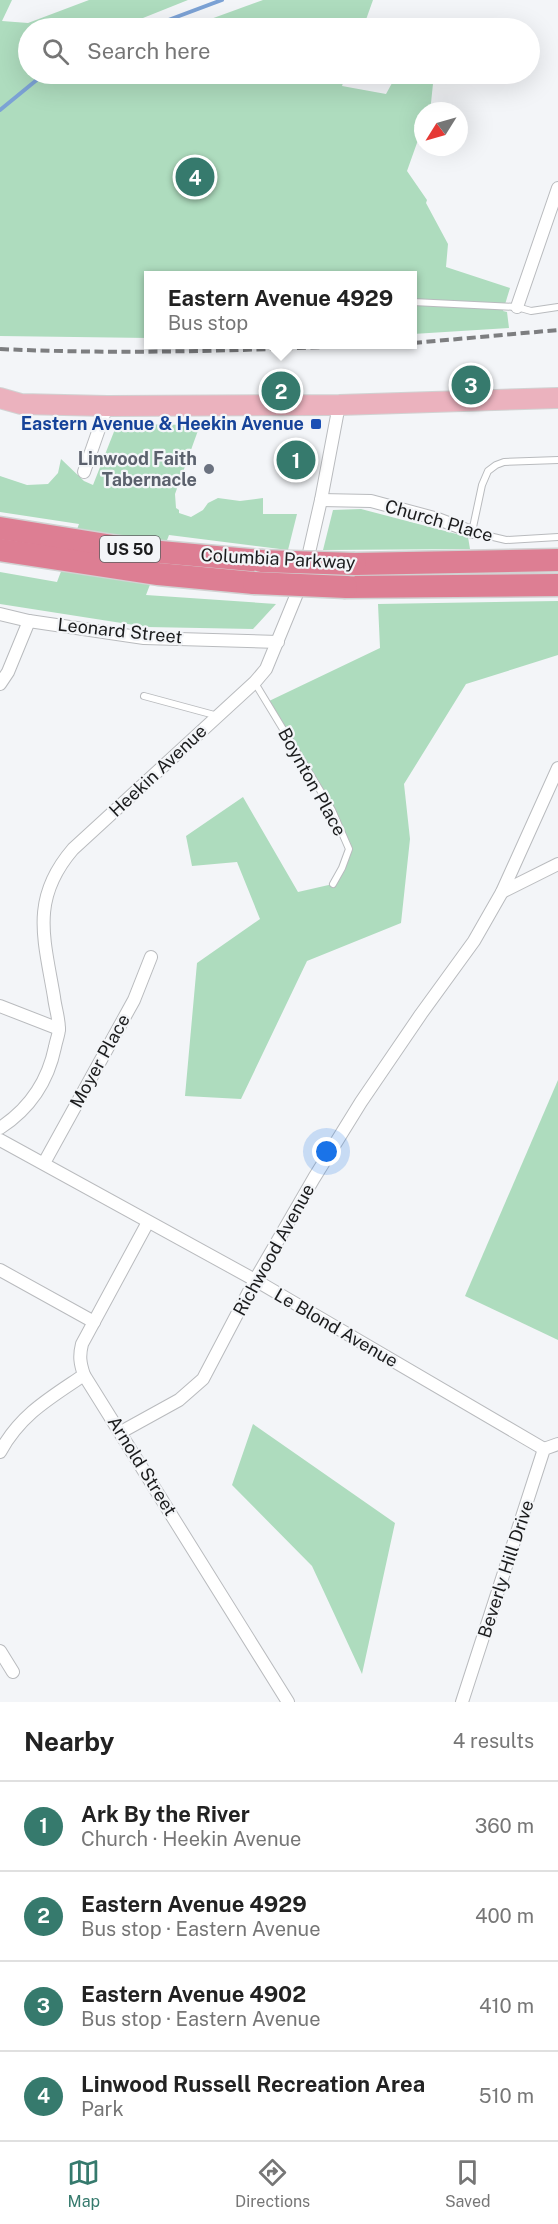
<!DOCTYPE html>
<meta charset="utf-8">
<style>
:root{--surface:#fff;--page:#f6f6f6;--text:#222;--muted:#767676;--line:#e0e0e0;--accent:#367a6d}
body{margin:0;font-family:"Public Sans",sans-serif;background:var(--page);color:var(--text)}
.compass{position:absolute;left:414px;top:102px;width:54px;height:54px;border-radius:50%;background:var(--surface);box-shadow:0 6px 24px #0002;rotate:233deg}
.you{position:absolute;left:327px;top:1152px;width:21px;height:21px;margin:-15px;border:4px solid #fff;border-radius:50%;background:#1a73e8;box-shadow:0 0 0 9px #1a73e833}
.badge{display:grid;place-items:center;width:39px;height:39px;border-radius:50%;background:var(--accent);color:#fff;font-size:20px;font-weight:700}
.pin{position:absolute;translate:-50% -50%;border:3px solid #fff;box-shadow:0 2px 6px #0006}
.popup{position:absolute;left:144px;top:271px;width:273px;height:78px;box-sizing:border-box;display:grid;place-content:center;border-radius:0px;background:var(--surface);filter:drop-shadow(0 2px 4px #0005);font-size:20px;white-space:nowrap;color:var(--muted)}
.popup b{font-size:22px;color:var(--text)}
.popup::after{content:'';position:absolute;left:50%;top:100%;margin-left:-12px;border:12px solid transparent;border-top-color:var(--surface)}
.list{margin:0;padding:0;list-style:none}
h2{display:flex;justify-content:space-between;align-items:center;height:78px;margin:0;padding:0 24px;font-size:26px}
h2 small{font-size:20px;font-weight:400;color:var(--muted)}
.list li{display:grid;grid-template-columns:39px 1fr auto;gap:18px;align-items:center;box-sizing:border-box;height:90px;padding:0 24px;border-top:2px solid var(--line)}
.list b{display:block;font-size:22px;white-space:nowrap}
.list p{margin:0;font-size:20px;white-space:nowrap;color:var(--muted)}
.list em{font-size:20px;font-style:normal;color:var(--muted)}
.icon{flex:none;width:33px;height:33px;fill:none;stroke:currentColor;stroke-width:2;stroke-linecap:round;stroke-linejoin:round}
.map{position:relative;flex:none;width:558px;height:1702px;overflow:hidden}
.search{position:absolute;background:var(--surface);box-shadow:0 6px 24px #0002;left:18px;right:18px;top:18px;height:66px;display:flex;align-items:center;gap:15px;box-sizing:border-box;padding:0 21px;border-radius:33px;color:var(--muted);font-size:22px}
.sheet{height:438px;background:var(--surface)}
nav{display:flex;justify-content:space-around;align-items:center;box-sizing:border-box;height:84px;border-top:2px solid var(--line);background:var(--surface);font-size:16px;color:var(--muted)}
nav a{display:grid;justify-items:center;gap:3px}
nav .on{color:var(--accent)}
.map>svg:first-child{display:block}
.green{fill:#aedcbe}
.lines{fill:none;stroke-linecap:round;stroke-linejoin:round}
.stream{stroke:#7ca2d5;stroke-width:4}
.service-casing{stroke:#b9bbbe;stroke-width:8}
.minor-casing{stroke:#b9bbbe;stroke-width:14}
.primary-casing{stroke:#d1d2d2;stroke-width:22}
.motorway-casing{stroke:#d1d2d2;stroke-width:25}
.service{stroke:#fff;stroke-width:6}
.minor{stroke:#fff;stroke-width:12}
.primary{stroke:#ebb2be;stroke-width:20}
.motorway{stroke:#dd7e93;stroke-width:22}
.rail{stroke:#7d7e80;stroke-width:4;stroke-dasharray:9 4.5;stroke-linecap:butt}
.motorway-bridge-casing{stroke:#d1d2d2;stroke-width:25;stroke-linecap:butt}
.motorway-bridge{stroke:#dd7e93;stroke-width:22}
.transit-dot{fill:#1a4fb4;stroke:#f3f5f8;stroke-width:2}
.worship-dot{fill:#6b7280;stroke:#f3f5f8;stroke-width:2}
.labels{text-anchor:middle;stroke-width:4.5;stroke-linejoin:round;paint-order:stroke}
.shield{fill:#f3f5f8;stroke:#5c5d5f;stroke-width:1.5}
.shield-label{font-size:16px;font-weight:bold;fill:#1b1c1d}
.transit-label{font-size:18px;font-weight:bold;fill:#164399;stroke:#f3f5f8;text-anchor:end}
.worship-label{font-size:18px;font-weight:bold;fill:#5b616d;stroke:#f3f5f8;text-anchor:end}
.street-label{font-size:18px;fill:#1b1c1d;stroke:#f3f5f8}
</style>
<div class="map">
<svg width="558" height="1702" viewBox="0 0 558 1702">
<rect width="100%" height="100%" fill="#f3f5f8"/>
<g class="green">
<polygon points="0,0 12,0 2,21 28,23 89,0 188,0 118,28 28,28 28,74 346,74 342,86 386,94 397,74 434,74 431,103 428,111 423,111 423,126 407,171 427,200 426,203 448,244 446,267 510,288 503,311 507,312 509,328 413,334 413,276 149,276 149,338 0,336"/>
<polygon points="263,0 373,0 363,28 186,28"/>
<polygon points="117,424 200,425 175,494 176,508 179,510 179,513 191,517 203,510 208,503 218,498 240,501 263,498 263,514 297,514 288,550 169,535 146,595 276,604 253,629 147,627 0,604 0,572 57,582 79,524 0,512 0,476 27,485 48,484 58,473 61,459 84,481 93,485"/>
<polygon points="361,509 468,537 470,549 323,550 333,510"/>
<polygon points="558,601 558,655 466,684 404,784 410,839 401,923 307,961 241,1099 185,1096 197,963 260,919 237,862 192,866 186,836 243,797 298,892 333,884 349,849 341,830 267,702 380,648 378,604"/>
<polygon points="558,1080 558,1340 465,1296"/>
<polygon points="253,1424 395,1523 362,1674 312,1566 232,1485"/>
</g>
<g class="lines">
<g class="stream">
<polyline points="147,28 222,0"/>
<polyline points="0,110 44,74"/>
</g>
<g class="service-casing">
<g id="service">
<polyline points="413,302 517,307 531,311 558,307"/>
<polyline points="558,460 504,462 496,465 488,471 482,485 472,532 506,540 558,537"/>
<polyline points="255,683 332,810 349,849 342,868 333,884"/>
<polyline points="144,696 218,716"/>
</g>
</g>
<g class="minor-casing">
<g id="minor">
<polyline points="517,307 558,188"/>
<polyline points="84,472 107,406"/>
<polyline points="321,500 371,501 438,519 472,532"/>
<polyline points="0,614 29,621 144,638 278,642"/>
<polyline points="0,684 8,672 29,621"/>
<polyline points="502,892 558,864"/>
<polyline points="0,1006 59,1029"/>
<path d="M 0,1128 C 29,1109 48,1081 55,1047 C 56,1041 59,1034 59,1029 C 59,1018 55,1007 54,997 C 44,938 30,899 73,849 L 255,682 L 266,669 L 303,579 L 321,500 L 339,405"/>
<polyline points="0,1140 255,1280 544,1449"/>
<polyline points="44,1163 134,1000 151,957"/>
<path d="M 148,1222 L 82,1344 C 79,1356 80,1363 84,1375 L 288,1702"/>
<polyline points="0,1270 94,1322"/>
<polyline points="121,1432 179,1400 203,1379 255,1280 314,1178 361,1102 421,1014 474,941 502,892 558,768"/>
<path d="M 0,1452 C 21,1414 50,1398 84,1375"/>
<polyline points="0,1651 13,1672"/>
<polyline points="462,1702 544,1449 558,1444"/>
</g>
</g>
<g class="primary-casing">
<polyline id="primary" points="0,398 21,404 107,406 339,405 558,398"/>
</g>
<g class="motorway-casing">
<g id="motorway">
<polyline points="0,528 138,550 261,561"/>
<polyline points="0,550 158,574 254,583"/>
<polyline points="355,564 558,560"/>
<polyline points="346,587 558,585"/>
</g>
</g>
<use href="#service" class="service"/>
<use href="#minor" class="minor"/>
<use href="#primary" class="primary"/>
<use href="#motorway" class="motorway"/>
<g class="rail">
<polyline points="413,343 558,330"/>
<path d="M 0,349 C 131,355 262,350 393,344"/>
</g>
<g class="motorway-bridge-casing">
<g id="motorway-bridge">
<polyline points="261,561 355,564"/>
<polyline points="254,583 346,587"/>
</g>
</g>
<use href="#motorway-bridge" class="motorway-bridge"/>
</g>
<rect class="transit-dot" x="310" y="418" width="12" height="12" rx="3"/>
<circle class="worship-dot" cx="209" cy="469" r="6"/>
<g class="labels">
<rect class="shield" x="100" y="536" width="60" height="26" rx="4.5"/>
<g class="shield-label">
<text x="130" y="555">US 50</text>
</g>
<g class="transit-label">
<text x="304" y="430">Eastern Avenue &amp; Heekin Avenue</text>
</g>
<g class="worship-label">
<text x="197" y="465">Linwood Faith<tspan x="197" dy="21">Tabernacle</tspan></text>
</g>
<g class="street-label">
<text transform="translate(439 521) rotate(16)" y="6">Church Place</text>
<text transform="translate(278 559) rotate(3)" y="6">Columbia Parkway</text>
<text transform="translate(120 631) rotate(6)" y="6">Leonard Street</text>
<text transform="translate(158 771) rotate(-43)" y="6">Heekin Avenue</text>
<text transform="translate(312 782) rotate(61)" y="6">Boynton Place</text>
<text transform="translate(100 1061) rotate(-61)" y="6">Moyer Place</text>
<text transform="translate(274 1250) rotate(-61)" y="6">Richwood Avenue</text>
<text transform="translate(336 1328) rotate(30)" y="6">Le Blond Avenue</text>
<text transform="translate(142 1466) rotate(58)" y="6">Arnold Street</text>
<text transform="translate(506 1569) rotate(-72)" y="6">Beverly Hill Drive</text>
</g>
</g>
</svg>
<svg class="compass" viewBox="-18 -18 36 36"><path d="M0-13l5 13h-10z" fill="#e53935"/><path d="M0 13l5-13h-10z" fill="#767676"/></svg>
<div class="you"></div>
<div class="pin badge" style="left:296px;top:460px">1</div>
<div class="pin badge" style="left:281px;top:391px">2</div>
<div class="popup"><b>Eastern Avenue 4929</b>Bus stop</div>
<div class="pin badge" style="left:471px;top:385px">3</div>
<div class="pin badge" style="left:195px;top:177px">4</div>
<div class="search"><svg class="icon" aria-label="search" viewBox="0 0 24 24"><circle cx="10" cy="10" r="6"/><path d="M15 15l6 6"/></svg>Search here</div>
</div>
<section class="sheet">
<h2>Nearby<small>4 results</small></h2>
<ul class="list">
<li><span class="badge">1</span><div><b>Ark By the River</b><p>Church · Heekin Avenue</p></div><em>360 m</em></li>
<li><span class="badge">2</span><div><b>Eastern Avenue 4929</b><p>Bus stop · Eastern Avenue</p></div><em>400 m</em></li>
<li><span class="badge">3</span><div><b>Eastern Avenue 4902</b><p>Bus stop · Eastern Avenue</p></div><em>410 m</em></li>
<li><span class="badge">4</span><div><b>Linwood Russell Recreation Area</b><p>Park</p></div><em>510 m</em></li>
</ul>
</section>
<nav>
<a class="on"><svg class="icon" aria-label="map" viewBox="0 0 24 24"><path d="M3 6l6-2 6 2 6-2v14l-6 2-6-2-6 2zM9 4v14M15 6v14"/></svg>Map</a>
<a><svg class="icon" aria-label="directions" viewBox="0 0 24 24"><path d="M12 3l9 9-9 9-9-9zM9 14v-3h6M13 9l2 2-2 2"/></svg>Directions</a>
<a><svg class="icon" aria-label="saved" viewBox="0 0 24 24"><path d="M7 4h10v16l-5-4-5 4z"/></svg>Saved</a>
</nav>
